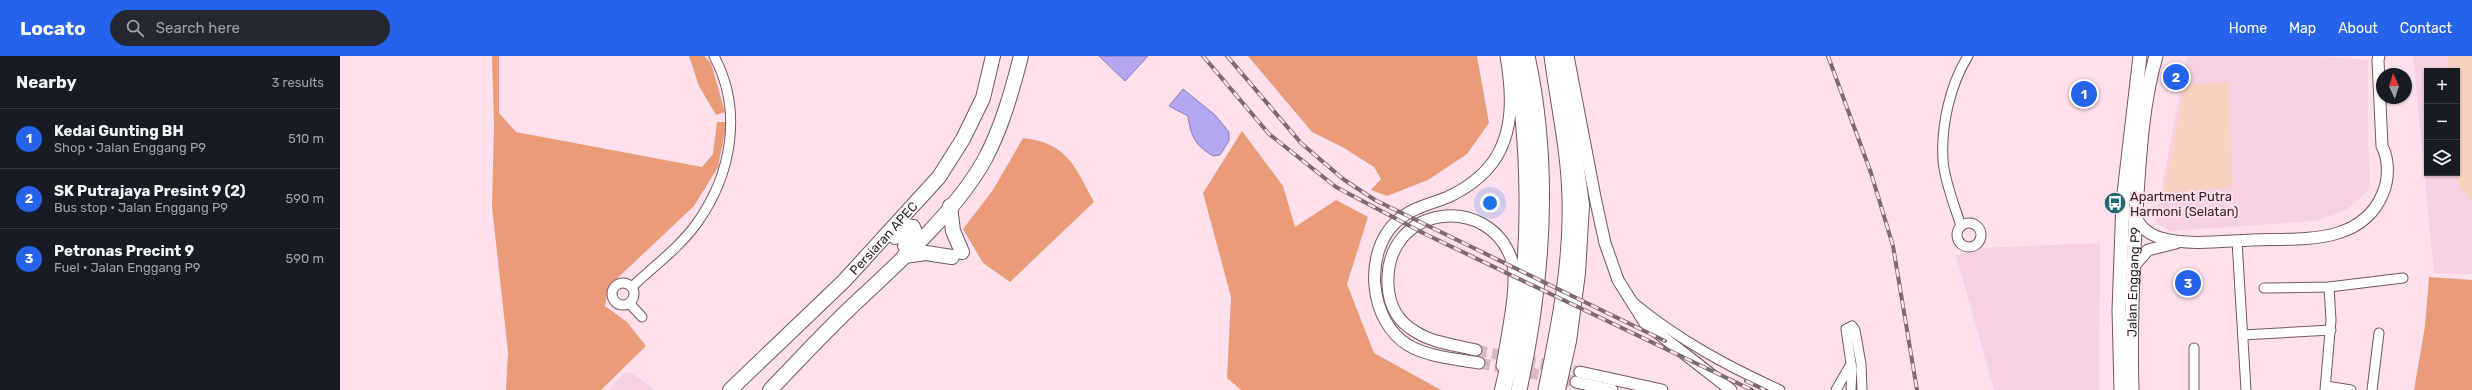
<!DOCTYPE html>
<meta charset="utf-8">
<style>
:root{--surface:#171b24;--page:#242831;--text:#f1f3f6;--muted:#9ea1a6;--line:#363941;--accent:#2563eb}
body{margin:0;font-family:Rubik,sans-serif;background:var(--page);color:var(--text)}
.controls{position:absolute;right:12px;top:12px;display:grid;overflow:hidden;border-radius:0px;box-shadow:0 1px 3px #0004}
.controls button{width:36px;height:36px;display:grid;place-items:center;padding:0;border:0;border-bottom:1px solid var(--line);background:var(--surface);color:var(--text);font:20px sans-serif}
.compass{position:absolute;left:2036px;top:12px;width:36px;height:36px;border-radius:50%;background:var(--surface);box-shadow:0 1px 3px #0004;rotate:356deg}
.you{position:absolute;left:1150px;top:147px;width:14px;height:14px;margin:-10px;border:3px solid #fff;border-radius:50%;background:#1a73e8;box-shadow:0 0 0 6px #1a73e833}
.badge{display:grid;place-items:center;width:26px;height:26px;border-radius:50%;background:var(--accent);color:#fff;font-size:13px;font-weight:700}
.pin{position:absolute;translate:-50% -50%;border:2px solid #fff;box-shadow:0 1px 4px #0006}
.list{margin:0;padding:0;list-style:none}
h2{display:flex;justify-content:space-between;align-items:center;height:52px;margin:0;padding:0 16px;font-size:17px}
h2 small{font-size:13px;font-weight:400;color:var(--muted)}
.list li{display:grid;grid-template-columns:26px 1fr auto;gap:12px;align-items:center;box-sizing:border-box;height:60px;padding:0 16px;border-top:1px solid var(--line)}
.list b{display:block;font-size:15px;white-space:nowrap}
.list p{margin:0;font-size:13px;white-space:nowrap;color:var(--muted)}
.list em{font-size:13px;font-style:normal;color:var(--muted)}
.icon{flex:none;width:22px;height:22px;fill:none;stroke:currentColor;stroke-width:2;stroke-linecap:round;stroke-linejoin:round}
.map{position:relative;flex:none;width:2132px;height:334px;overflow:hidden}
header{display:flex;align-items:center;gap:24px;box-sizing:border-box;height:56px;padding:0 20px;background:var(--accent);color:#fff}
header strong{font-size:19px}
nav{display:flex;gap:22px;margin-inline-start:auto;font-size:14px}
.search{width:280px;height:36px;background:var(--page);display:flex;align-items:center;gap:10px;box-sizing:border-box;padding:0 14px;border-radius:22px;color:var(--muted);font-size:15px}
main{display:flex}
aside{flex:1;background:var(--surface)}
.map>svg:first-child{display:block}
.built{fill:#f6d1e1;fill-rule:evenodd}
.green{fill:#f8d2c0}
.forest{fill:#ea9c78}
.water{fill:#b4a6f0;stroke:#8d7fb5}
.lines{fill:none;stroke-linecap:round;stroke-linejoin:round}
.tertiary-tunnel{stroke:#d5bac6;stroke-width:11;stroke-dasharray:11 5.5;stroke-linecap:butt}
.minor-casing{stroke:#765665;stroke-width:11}
.tertiary-casing{stroke:#765665;stroke-width:13}
.secondary-casing{stroke:#765665;stroke-width:15}
.primary-casing{stroke:#765665;stroke-width:16}
.trunk-casing{stroke:#765665;stroke-width:17}
.motorway-casing{stroke:#765665;stroke-width:18}
.minor{stroke:#fff;stroke-width:9}
.tertiary{stroke:#fff;stroke-width:11}
.secondary{stroke:#fff;stroke-width:13}
.primary{stroke:#fff;stroke-width:14}
.trunk{stroke:#fff;stroke-width:15}
.motorway{stroke:#fff;stroke-width:16}
.rail-casing{stroke:#7c6971;stroke-width:4}
.rail{stroke:#fee0ed;stroke-width:2.5;stroke-dasharray:8;stroke-linecap:butt}
.labels{text-anchor:middle;stroke-width:4;stroke-linejoin:round;paint-order:stroke}
.poi-label{font-size:13px;fill:#32242a;stroke:#fee0ed;text-anchor:start}
.street-label{font-size:13px;fill:#32242a;stroke:#fee0ed}
</style>
<header>
<strong>Locato</strong>
<div class="search"><svg class="icon" aria-label="search" viewBox="0 0 24 24"><circle cx="10" cy="10" r="6"/><path d="M15 15l6 6"/></svg>Search here</div>
<nav><a>Home</a><a>Map</a><a>About</a><a>Contact</a></nav>
</header>
<main>
<aside>
<h2>Nearby<small>3 results</small></h2>
<ul class="list">
<li><span class="badge">1</span><div><b>Kedai Gunting BH</b><p>Shop · Jalan Enggang P9</p></div><em>510 m</em></li>
<li><span class="badge">2</span><div><b>SK Putrajaya Presint 9 (2)</b><p>Bus stop · Jalan Enggang P9</p></div><em>590 m</em></li>
<li><span class="badge">3</span><div><b>Petronas Precint 9</b><p>Fuel · Jalan Enggang P9</p></div><em>590 m</em></li>
</ul>
</aside>
<div class="map">
<svg width="2132" height="334" viewBox="0 0 2132 334">
<rect width="100%" height="100%" fill="#fee0ed"/>
<g class="built">
<polygon points="1847,0 1978,0 2028,4 2028,86 2030,126 2027,136 2007,153 1976,165 1830,175 1815,167"/>
<path d="M 2073,0 L 2132,0 L 2132,218 L 2094,217 ZM 2087,15 L 2117,15 L 2117,117 L 2087,117 Z"/>
<polygon points="1760,187 1759,334 1654,334 1616,199 1641,192"/>
<polygon points="290,316 316,334 269,334 285,317"/>
</g>
<g class="green">
<polygon points="2107,0 2132,0 2132,145 2119,130 2115,117 2117,15 2108,15"/>
<polygon points="1888,26 1893,131 1824,137 1845,29"/>
</g>
<g class="forest">
<polygon points="152,0 159,0 159,57 176,76 362,111 373,98 377,66 387,66 378,111 354,150 268,231 265,250 287,266 306,290 261,334 166,334 168,296 152,151 154,69"/>
<polygon points="349,0 364,0 371,7 385,56 376,59 359,30"/>
<polygon points="908,0 1137,0 1149,67 1127,98 1088,124 1047,140 1031,134 1041,123 1034,111 1004,92 972,76"/>
<polygon points="902,75 943,130 955,171 996,144 1028,161 1007,228 1034,297 1101,334 901,334 887,322 891,241 863,137"/>
<path d="M 683,82 C 728,87 735,111 754,146 L 670,226 L 643,207 L 623,173 L 653,134 Z"/>
<polygon points="2089,221 2132,224 2132,334 2074,334 2085,270"/>
</g>
<g class="water">
<polygon points="759,0 808,0 785,25"/>
<path d="M 843,33 L 875,59 L 889,76 L 889,85 L 880,99 L 873,100 C 855,89 851,81 848,60 L 829,50 Z"/>
</g>
<g class="lines">
<g class="tertiary-tunnel">
<polyline points="1136,294 1240,316"/>
<polyline points="1139,307 1236,326"/>
</g>
<g class="minor-casing">
<g id="minor">
<circle cx="1629" cy="179" r="12"/>
<path d="M 1621,170 C 1615,151 1604,124 1603,104 C 1601,69 1610,29 1628,0"/>
<polyline points="1897,185 1906,334"/>
<circle cx="283" cy="238" r="11"/>
<path d="M 292,231 C 314,210 340,191 357,167 C 392,118 403,54 374,0"/>
<polyline points="1924,232 1989,231 2063,222"/>
<path d="M 1294,247 C 1339,284 1387,310 1440,334"/>
<polyline points="290,248 302,261"/>
<polyline points="1903,279 1991,274"/>
<polyline points="1854,292 1854,334"/>
<polyline points="1986,330 2011,334"/>
<polyline points="1496,334 1511,308"/>
<polyline points="1511,334 1512,314 1506,273 1512,270 1515,274 1521,308 1522,334"/>
<polyline points="1985,334 1991,264 1989,231"/>
<polyline points="2032,334 2039,277"/>
</g>
</g>
<g class="tertiary-casing">
<g id="tertiary">
<polyline points="1228,0 1256,146 1265,187 1278,224 1305,267 1391,334"/>
<path d="M 1796,158 C 1797,170 1810,179 1821,182 C 1850,190 1883,185 1912,184 C 1959,182 2022,190 2043,137 C 2049,123 2049,103 2042,90 L 2038,4 L 2039,0"/>
<polyline points="1792,212 1808,194 1836,187"/>
<path d="M 1136,294 C 1117,289 1093,287 1076,276 C 1058,266 1049,249 1048,229 C 1044,148 1150,136 1172,205 C 1179,227 1166,284 1162,310"/>
<path d="M 1139,307 C 1116,303 1088,301 1068,289 C 1029,265 1023,197 1056,166 C 1070,152 1091,148 1108,141 C 1125,133 1142,121 1153,106 C 1175,75 1172,35 1166,0"/>
<polyline points="1240,316 1322,334"/>
<polyline points="1236,326 1272,334"/>
</g>
</g>
<g class="secondary-casing">
<g id="secondary">
<polyline points="1781,334 1779,254 1783,146 1800,0"/>
<path id="s1" d="M 1792,334 C 1790,268 1793,204 1797,139 C 1800,92 1803,45 1816,0"/>
</g>
</g>
<g class="primary-casing">
<g id="primary">
<polyline points="610,150 613,175 622,196"/>
<polyline points="555,181 566,170 573,171 575,176 565,190"/>
<polyline points="564,200 586,197 612,201"/>
<path id="s2" d="M 390,334 L 504,225 L 599,121 L 623,83 L 643,42 L 653,0"/>
<path d="M 430,334 C 461,302 491,269 524,239 C 565,201 618,152 645,103 C 662,71 672,35 681,0"/>
</g>
</g>
<g class="trunk-casing">
<g id="trunk">
<path d="M 1179,334 C 1203,225 1211,110 1187,0"/>
<path d="M 1206,334 C 1219,270 1232,207 1230,142 C 1229,94 1218,47 1212,0"/>
</g>
</g>
<g class="motorway-casing">
<g id="motorway">
<path d="M 1163,334 C 1167,315 1173,297 1176,278 C 1193,197 1190,81 1175,0"/>
<polyline points="1217,334 1228,285 1237,217 1241,149 1221,0"/>
</g>
</g>
<use href="#minor" class="minor"/>
<use href="#tertiary" class="tertiary"/>
<use href="#secondary" class="secondary"/>
<use href="#primary" class="primary"/>
<use href="#trunk" class="trunk"/>
<use href="#motorway" class="motorway"/>
<g class="rail-casing">
<g id="rail">
<polyline points="863,0 929,78 996,131 1085,178 1412,334"/>
<polyline points="887,0 961,87 1003,123 1035,144 1325,285"/>
<polyline points="1488,0 1531,117 1553,190 1577,334"/>
<polyline points="1406,325 1425,334"/>
</g>
</g>
<use href="#rail" class="rail"/>
</g>
<defs>
<g id="bus-disc" transform="scale(1.15)"><circle r="9.5" fill="#1f6a73" stroke="#fee0ed"/><path d="M-5-6H5V4H4V6H2V4H-2V6H-4V4H-5ZM-3.5-4V0h7V-4ZM-3.5 1.2v1.5H-2V1.2ZM2 1.2v1.5H3.5V1.2Z" fill="#fff"/></g>
</defs>
<g fill-rule="evenodd">
<use href="#bus-disc" x="1775" y="147"/>
</g>
<g class="labels">
<g class="poi-label">
<text x="1790" y="145">Apartment Putra<tspan x="1790" dy="15">Harmoni (Selatan)</tspan></text>
</g>
<g class="street-label">
<text dy="5" stroke="none"><textPath href="#s2" startOffset="216">Persiaran APEC</textPath></text>
<text dy="5" stroke="none"><textPath href="#s1" startOffset="108">Jalan Enggang P9</textPath></text>
</g>
</g>
</svg>
<div class="controls">
<button>+</button>
<button>−</button>
<button><svg class="icon" aria-label="layers" viewBox="0 0 24 24"><path d="M12 4l9 5-9 5-9-5zM3 14l9 5 9-5"/></svg></button>
</div>
<svg class="compass" viewBox="-18 -18 36 36"><path d="M0-13l5 13h-10z" fill="#e53935"/><path d="M0 13l5-13h-10z" fill="#9ea1a6"/></svg>
<div class="you"></div>
<div class="pin badge" style="left:1744px;top:38px">1</div>
<div class="pin badge" style="left:1836px;top:21px">2</div>
<div class="pin badge" style="left:1848px;top:227px">3</div>
</div>
</main>
